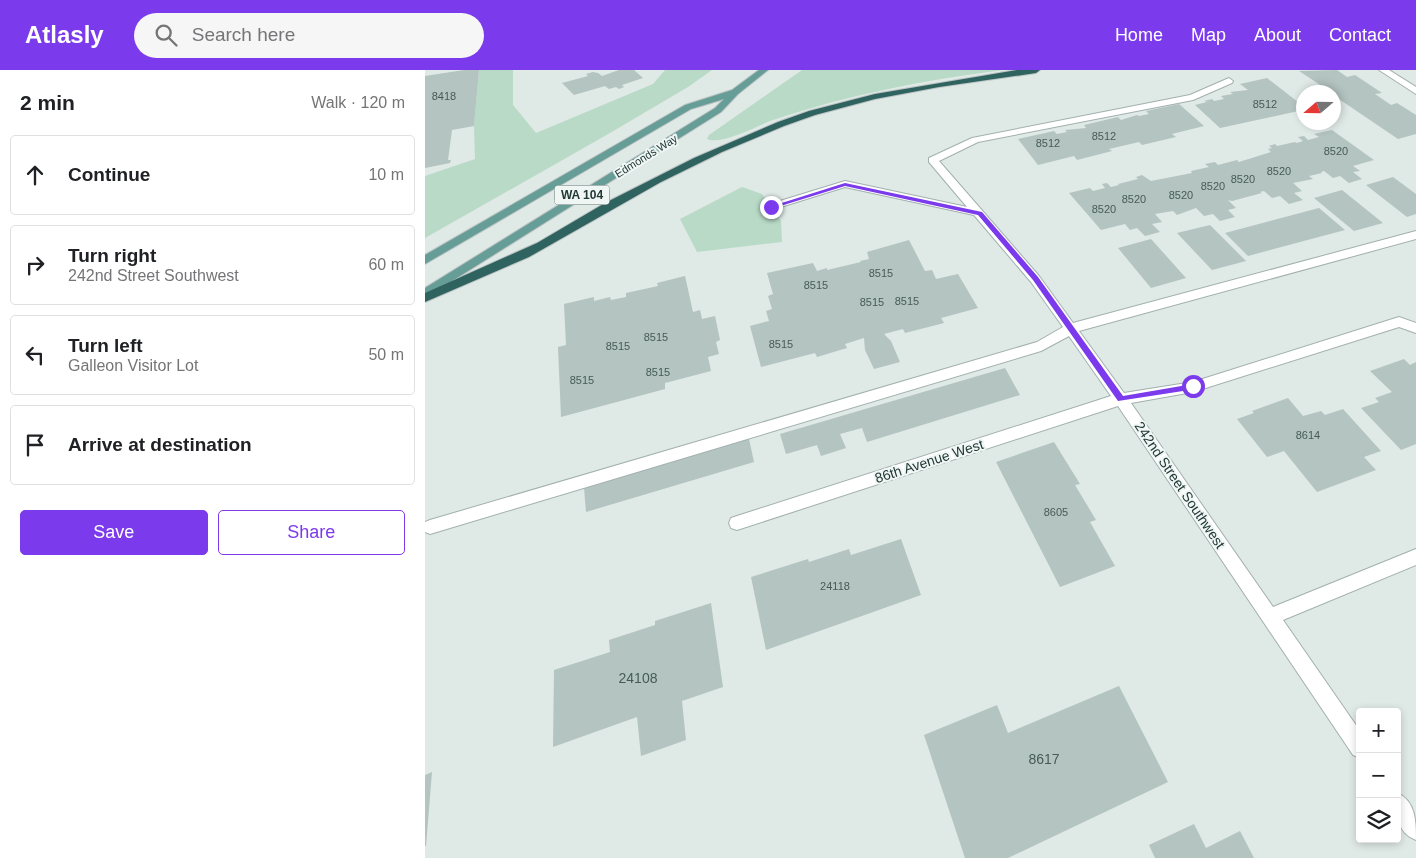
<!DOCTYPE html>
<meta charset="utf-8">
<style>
:root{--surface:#fff;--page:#f6f6f6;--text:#202124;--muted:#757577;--line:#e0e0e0;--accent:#7c3aed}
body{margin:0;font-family:Arial,sans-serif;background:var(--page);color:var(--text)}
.controls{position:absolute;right:15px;bottom:15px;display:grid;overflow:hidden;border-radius:5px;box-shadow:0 2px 8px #0003}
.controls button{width:45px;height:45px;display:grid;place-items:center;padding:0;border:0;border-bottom:1px solid var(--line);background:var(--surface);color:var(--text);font:25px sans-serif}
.compass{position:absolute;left:871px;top:15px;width:45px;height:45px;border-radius:50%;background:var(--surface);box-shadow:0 2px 8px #0003;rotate:250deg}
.stop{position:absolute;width:15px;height:15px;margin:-11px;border:4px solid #7c3aed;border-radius:50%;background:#fff}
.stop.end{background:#7c3aed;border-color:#fff;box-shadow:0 1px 5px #0008}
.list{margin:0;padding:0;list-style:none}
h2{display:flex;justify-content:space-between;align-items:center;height:65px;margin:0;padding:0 20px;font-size:21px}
h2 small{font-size:16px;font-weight:400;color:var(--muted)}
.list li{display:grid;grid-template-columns:32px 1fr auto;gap:15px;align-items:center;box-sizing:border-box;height:80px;margin:0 10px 10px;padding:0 10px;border:1px solid var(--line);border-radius:5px}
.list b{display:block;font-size:19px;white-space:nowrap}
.list p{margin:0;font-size:16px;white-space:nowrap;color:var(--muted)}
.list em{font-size:16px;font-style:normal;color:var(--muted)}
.actions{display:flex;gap:10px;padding:15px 20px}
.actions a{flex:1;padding:11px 0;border:1px solid var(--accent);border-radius:5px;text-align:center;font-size:18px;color:var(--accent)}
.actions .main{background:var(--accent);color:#fff}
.icon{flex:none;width:28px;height:28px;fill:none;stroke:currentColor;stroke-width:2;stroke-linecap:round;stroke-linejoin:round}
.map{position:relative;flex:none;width:991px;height:788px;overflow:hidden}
header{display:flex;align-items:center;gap:30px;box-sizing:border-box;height:70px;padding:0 25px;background:var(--accent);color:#fff}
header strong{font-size:24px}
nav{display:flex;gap:28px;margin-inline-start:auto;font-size:18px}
.search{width:350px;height:45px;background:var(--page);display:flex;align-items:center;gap:12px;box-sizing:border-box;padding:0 18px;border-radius:28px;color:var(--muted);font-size:19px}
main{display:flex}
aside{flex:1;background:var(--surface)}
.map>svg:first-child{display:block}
.green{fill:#b9dac7}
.building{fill:#b4c4c0}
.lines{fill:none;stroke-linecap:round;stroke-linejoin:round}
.minor-casing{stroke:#a2b0ae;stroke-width:2}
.major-casing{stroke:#bcc3c3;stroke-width:2}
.highway-casing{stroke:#bcc3c3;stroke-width:2}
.minor{fill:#fff;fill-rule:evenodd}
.major{fill:#669d97;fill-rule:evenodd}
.highway{fill:#2f6360;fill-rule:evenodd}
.route{fill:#7c3aed}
.labels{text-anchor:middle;stroke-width:4;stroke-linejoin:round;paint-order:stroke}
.number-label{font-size:11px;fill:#465b58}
.far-street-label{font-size:11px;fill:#213836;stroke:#eff6f4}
.shield{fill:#eff6f4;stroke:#5f716f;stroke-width:1}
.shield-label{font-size:12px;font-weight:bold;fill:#213836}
.street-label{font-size:14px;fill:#213836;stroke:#eff6f4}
.near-number-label{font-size:14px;fill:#465b58}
</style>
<header>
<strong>Atlasly</strong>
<div class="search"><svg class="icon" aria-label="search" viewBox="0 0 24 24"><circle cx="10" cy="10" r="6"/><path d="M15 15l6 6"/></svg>Search here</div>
<nav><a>Home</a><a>Map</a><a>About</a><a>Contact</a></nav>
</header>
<main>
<aside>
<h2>2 min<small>Walk · 120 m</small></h2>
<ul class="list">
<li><svg class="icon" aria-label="ahead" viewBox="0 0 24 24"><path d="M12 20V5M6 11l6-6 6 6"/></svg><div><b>Continue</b></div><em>10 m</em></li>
<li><svg class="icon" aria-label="right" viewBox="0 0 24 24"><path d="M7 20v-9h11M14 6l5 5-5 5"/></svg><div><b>Turn right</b><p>242nd Street Southwest</p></div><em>60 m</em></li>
<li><svg class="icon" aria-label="left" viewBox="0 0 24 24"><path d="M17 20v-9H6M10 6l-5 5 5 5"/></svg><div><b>Turn left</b><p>Galleon Visitor Lot</p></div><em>50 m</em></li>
<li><svg class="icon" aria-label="arrive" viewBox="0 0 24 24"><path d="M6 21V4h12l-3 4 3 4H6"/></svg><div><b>Arrive at destination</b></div></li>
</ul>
<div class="actions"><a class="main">Save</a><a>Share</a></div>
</aside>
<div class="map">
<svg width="991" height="788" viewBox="0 0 991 788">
<rect width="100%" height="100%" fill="#dfe9e6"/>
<g class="green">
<polygon points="54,0 88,0 88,35 111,63 228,14 240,0 287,0 263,17 185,63 0,168 0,106 50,89 49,56"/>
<path d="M 377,0 L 578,0 C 501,10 425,24 351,49 C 335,54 297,76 282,69 L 284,65 Z"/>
<polygon points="317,117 337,124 346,137 356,151 357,172 272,182 255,149"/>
</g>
<g class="building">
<polygon points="39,0 54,0 49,56 27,60 23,90 26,90 25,93 0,98 0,6"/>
<polygon points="194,0 209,0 218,8 197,15 199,17 194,19 191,17 184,19 180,16 149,25 137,13 163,6 161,4 168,2 173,3 177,6"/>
<polygon points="912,0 922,7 930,5 957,23 950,24 966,35 972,33 991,45 991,64 973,69 908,25 908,22 906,22 874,1"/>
<polygon points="842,8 878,36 878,40 795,58 770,35 782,32 779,31 787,29 789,31 799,29 796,26 808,24 805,22 823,20 815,14"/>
<polygon points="754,34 779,56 747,64 751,67 717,75 714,72 684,79 687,81 652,90 649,86 613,95 593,69 629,61 632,64 642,62 640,60 661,58 659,55 693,47 696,50 712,45 714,46 724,44 721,41"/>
<polygon points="907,60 949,90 928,96 935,101 928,102 937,109 924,113 915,106 908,108 899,101 896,102 897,103 884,106 888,109 868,113 877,121 869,123 878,130 864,134 855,126 847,128 839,121 835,122 837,123 807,131 803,130 811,138 803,140 810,147 795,151 788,144 779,146 771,138 752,145 748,141 730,144 737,152 727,154 735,162 720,166 712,158 705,160 700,154 676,160 644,123 665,118 668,121 680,118 677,114 682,113 686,117 694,115 693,114 713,109 711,107 717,105 726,111 767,103 766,101 784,97 780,94 790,92 793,95 812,90 814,92 846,82 843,79 847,78 844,76 850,74 852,76 870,72 872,73 878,71 873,67 879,66 883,70 894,67 889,64"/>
<polygon points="968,107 991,124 991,144 982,147 941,115"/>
<polygon points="917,120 958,153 929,161 889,128"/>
<polygon points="894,138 920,160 823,186 800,163"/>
<polygon points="785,155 821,191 787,200 752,163"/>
<polygon points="726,169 761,208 726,218 693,178"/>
<polygon points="484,170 500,201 507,200 511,209 533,204 553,238 516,248 519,253 480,263 478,259 459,264 466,271 475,292 449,299 440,280 439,268 420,274 422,278 392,287 390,283 336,297 325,256 344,251 341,241 347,239 343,226 348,224 342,203 388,193 392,201 402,198 402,200 436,192 435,191 444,189 442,182"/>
<polygon points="260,206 268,242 275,240 277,249 290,246 295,270 291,272 294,284 283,287 286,301 240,313 240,319 136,347 133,277 141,275 139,234 169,227 169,231 185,227 186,230 201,227 201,223 233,216 232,213"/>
<polygon points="979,289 985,295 991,292 991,374 976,380 936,338 954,332 950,328 967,322 945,301"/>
<polygon points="580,298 595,325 442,372 437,358 415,364 421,378 396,386 392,375 361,384 355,364"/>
<polygon points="863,328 878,346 896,341 900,345 918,339 956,381 939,387 951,400 892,422 859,381 842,387 812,349 829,343 827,341"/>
<polygon points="324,369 329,392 161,442 159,417"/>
<polygon points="629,372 655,414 650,415 671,450 665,452 690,496 635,517 571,392"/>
<polygon points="476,469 496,525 341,580 326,507 383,489 384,492 424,479 426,485"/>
<polygon points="286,533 298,617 257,631 261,670 216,686 212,647 128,677 129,600 185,582 184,570 230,555 230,551"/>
<polygon points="694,616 743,712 583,788 540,788 499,665 572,635 583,663"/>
<polygon points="7,702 1,776 0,776 0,705"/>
<polygon points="769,754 781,778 815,761 829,788 730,788 724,775"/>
</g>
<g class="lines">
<g class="minor-casing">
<g id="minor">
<polygon points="954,0 964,0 991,17 991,24"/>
<polygon points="804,8 808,11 807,13 768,30 553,72 514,91 614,206 648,253 991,161 991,169 654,261 699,323 768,312 974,247 991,253 991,263 974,257 768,322 706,333 848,537 991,479 991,495 858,550 935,661 935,688 928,685 693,336 312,460 306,458 304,453 306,448 312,446 686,326 644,266 616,281 5,464 0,462 0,452 5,450 612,272 638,257 606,212 549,145 420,117 346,140 341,137 342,135 420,111 542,137 504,92 504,88 547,68 765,25"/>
<path d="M 972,723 C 991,731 991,752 991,770 C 970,762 972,742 972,723 Z"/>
</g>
</g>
<g class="major-casing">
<polygon id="major" points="334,0 343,0 313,24 296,42 0,228 0,218 290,38 299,29 266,39 0,194 0,185 260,35 307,20"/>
</g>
<g class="highway-casing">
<polygon id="highway" points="592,0 615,0 611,3 514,17 450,29 390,45 359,56 297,82 236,112 104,187 0,232 0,223 112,173 180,133 269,88 353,52 384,41 450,24"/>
</g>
<use href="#minor" class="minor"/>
<use href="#major" class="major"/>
<use href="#highway" class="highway"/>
</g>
<polygon class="route" points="420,113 557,142 613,207 698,326 768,314 772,316 771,319 693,331 608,210 553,145 420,116 349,138 344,137"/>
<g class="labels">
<g class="number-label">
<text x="19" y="30">8418</text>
<text x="840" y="38">8512</text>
<text x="679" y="70">8512</text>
<text x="623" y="77">8512</text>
<text x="911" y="85">8520</text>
<text x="854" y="105">8520</text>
<text x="818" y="113">8520</text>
<text x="788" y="120">8520</text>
<text x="756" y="129">8520</text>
<text x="709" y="133">8520</text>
<text x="679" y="143">8520</text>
<text x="456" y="207">8515</text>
<text x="391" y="219">8515</text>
<text x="482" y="235">8515</text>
<text x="447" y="236">8515</text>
<text x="231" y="271">8515</text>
<text x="356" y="278">8515</text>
<text x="193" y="280">8515</text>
<text x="233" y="306">8515</text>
<text x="157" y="314">8515</text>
<text x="883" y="369">8614</text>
<text x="631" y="446">8605</text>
<text x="410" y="520">24118</text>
</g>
<g class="far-street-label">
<text transform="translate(221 86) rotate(-32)" y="4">Edmonds Way</text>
</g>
<rect class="shield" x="129.5" y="115.5" width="55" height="19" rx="4"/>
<g class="shield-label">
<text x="157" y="129">WA 104</text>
</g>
<g class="street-label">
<text transform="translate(504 391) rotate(-18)" y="5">86th Avenue West</text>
<text transform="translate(755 415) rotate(56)" y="5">242nd Street Southwest</text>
</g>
<g class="near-number-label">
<text x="213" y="613">24108</text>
<text x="619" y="694">8617</text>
</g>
</g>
</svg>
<div class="controls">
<button>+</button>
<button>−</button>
<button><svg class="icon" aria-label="layers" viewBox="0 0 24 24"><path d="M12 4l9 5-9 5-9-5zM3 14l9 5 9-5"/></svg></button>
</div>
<svg class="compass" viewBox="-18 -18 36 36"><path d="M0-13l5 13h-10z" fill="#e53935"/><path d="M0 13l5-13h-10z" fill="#757577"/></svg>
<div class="stop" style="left:768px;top:316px"></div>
<div class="stop end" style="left:346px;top:137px"></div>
</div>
</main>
